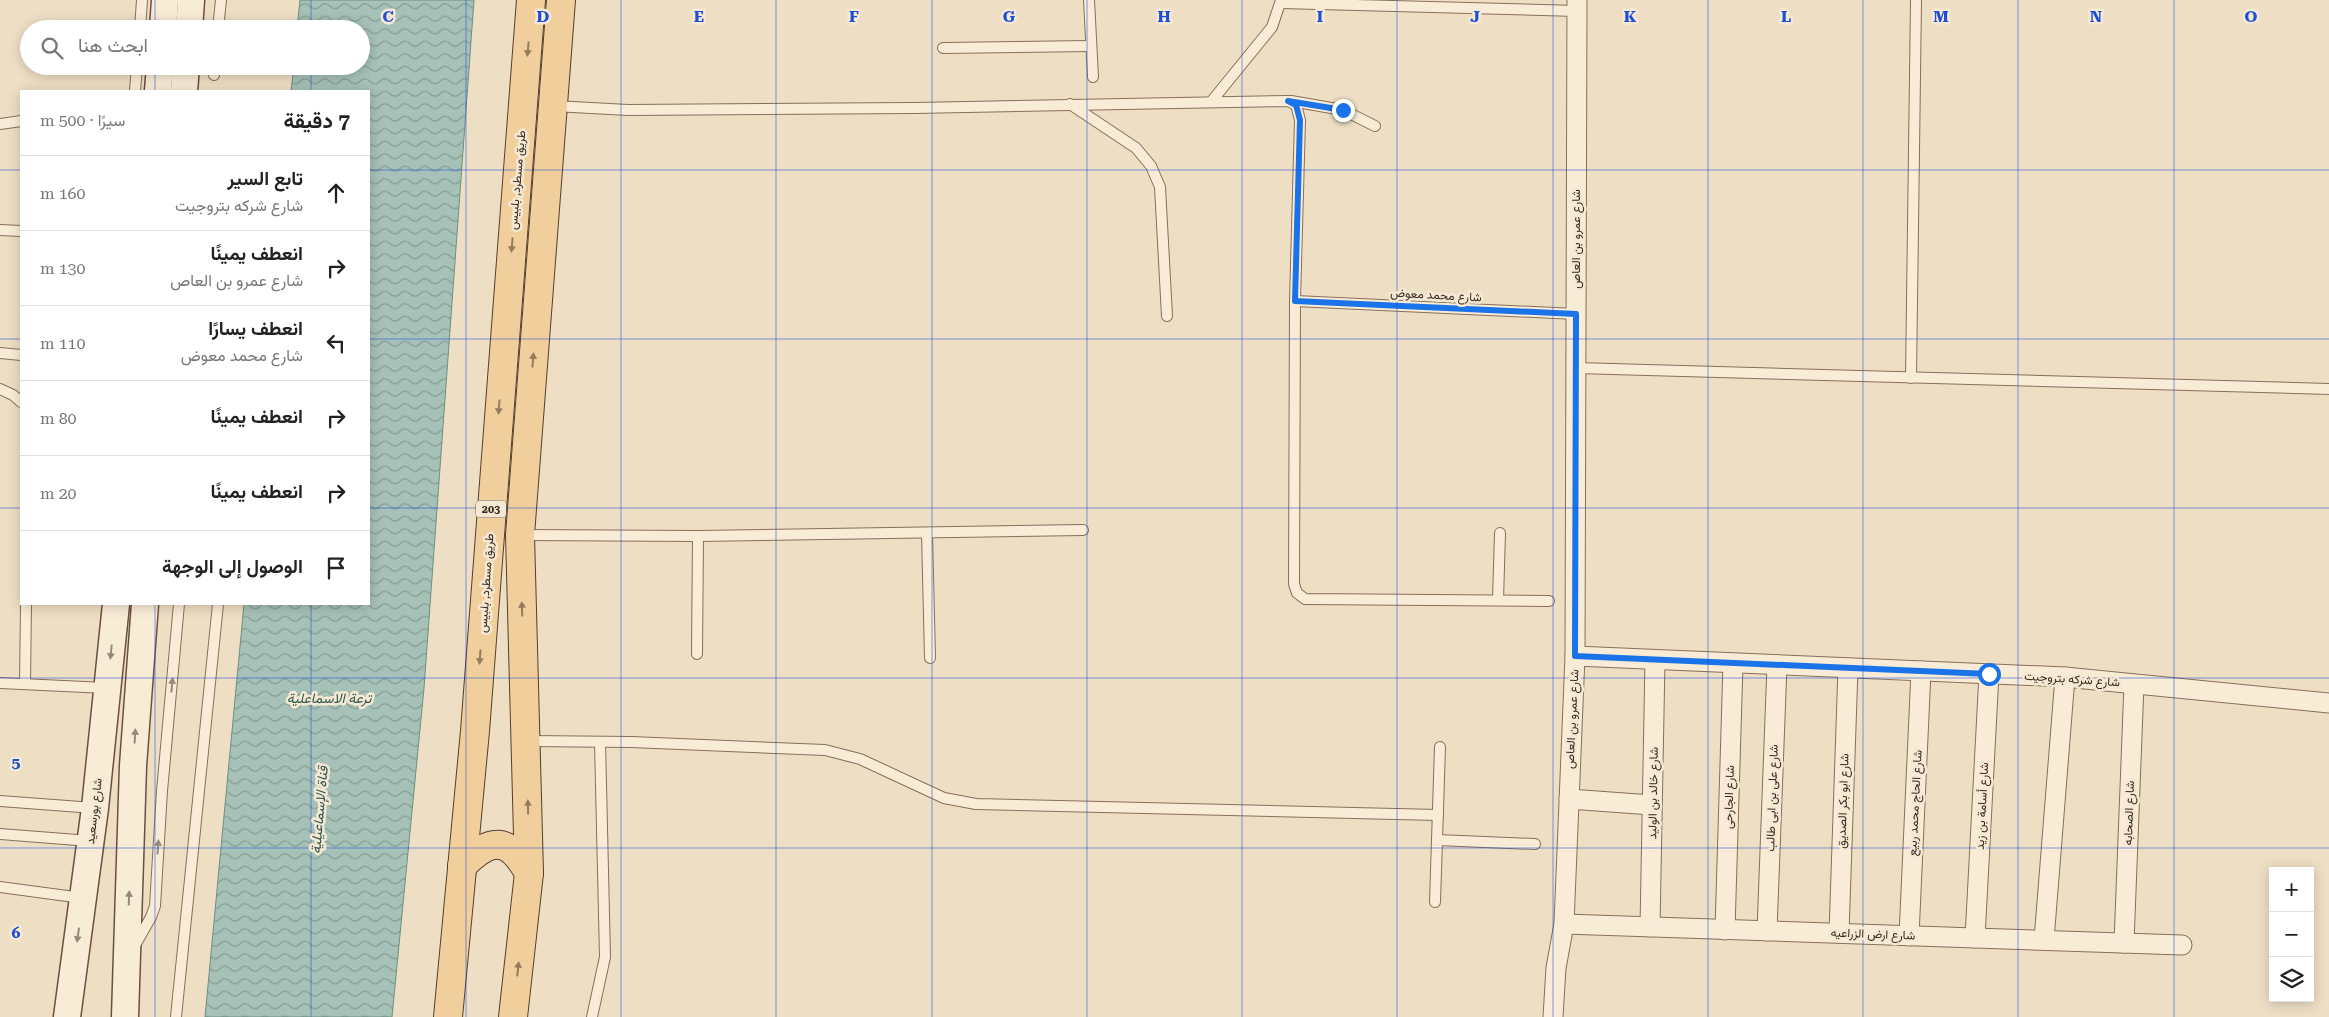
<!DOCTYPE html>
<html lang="ar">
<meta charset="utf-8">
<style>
:root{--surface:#fff;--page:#f6f6f6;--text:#222;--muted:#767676;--line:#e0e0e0}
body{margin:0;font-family:"Roboto Serif",Vazirmatn,serif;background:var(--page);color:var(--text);direction:rtl}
.controls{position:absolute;right:15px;bottom:15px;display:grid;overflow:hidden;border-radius:0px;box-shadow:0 2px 12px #0003}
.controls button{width:45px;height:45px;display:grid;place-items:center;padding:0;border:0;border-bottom:1px solid var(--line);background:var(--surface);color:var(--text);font:25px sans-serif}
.stop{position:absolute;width:15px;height:15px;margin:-11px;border:4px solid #1a73e8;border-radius:50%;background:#fff}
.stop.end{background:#1a73e8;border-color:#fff;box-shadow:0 1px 5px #0008}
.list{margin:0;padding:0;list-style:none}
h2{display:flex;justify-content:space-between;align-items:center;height:65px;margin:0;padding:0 20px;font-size:21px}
h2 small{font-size:16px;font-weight:400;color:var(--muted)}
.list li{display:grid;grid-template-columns:32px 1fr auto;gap:15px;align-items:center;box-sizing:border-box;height:75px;padding:0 20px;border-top:1px solid var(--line)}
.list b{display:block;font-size:19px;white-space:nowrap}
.list p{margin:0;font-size:16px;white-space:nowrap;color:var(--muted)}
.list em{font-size:16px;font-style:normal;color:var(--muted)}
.icon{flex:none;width:28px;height:28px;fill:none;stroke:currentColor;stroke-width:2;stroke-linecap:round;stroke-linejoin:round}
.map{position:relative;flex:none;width:2329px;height:1017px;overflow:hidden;direction:ltr}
.search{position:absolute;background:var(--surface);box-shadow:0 2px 12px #0003;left:20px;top:20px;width:350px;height:55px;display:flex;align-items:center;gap:12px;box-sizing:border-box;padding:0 18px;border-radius:28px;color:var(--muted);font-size:19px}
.panel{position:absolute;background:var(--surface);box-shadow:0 2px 12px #0003;left:20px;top:90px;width:350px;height:515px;border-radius:0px;direction:rtl}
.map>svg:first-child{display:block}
.water{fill:url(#water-waves);stroke:#6d8f84}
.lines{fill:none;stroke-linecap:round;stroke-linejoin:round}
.lane-casing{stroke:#886f5a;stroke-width:12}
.street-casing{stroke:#886f5a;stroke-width:21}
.secondary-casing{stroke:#6a503e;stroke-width:29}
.primary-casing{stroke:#563e2f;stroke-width:30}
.lane{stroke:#f9ecd7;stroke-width:10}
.street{stroke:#f9ecd7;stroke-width:19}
.secondary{stroke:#f9ecd7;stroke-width:26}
.primary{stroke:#f1cf9c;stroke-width:28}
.oneway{fill:#947c5d}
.oneway2{fill:#988a7a}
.route{stroke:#1a73e8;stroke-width:6}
.grid{fill:none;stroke:#1d4ed8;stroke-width:1;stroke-opacity:0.55}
.labels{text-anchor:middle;stroke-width:5;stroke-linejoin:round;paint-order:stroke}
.shield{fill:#f5e9d4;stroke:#716355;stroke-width:1}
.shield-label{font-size:11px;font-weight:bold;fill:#38291e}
.street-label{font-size:12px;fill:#38291e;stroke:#f5e9d4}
.water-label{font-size:14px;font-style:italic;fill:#2e5852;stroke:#f5e9d4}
.grid-label{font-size:16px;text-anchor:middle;font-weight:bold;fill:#1d4ed8;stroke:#f5e9d4;stroke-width:5;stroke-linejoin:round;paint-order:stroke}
</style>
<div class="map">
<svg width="2329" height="1017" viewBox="0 0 2329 1017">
<defs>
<pattern id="water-waves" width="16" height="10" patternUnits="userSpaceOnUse" patternTransform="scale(1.25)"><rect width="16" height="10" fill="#a6c1b7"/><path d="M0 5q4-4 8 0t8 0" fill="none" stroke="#889d94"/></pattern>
</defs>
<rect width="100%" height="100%" fill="#eedec4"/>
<polygon class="water" points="300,0 474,0 424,688 392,1017 205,1017 244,604 369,604 369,91 291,91 294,66 361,66 361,29 297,29"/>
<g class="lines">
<g class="lane-casing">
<g id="lane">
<polyline points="1089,0 1093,77"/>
<polyline points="1281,3 1577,11"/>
<polyline points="140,29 142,0"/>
<polyline points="218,29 221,0"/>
<polyline points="943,48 1091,46"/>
<polyline points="214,75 215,66"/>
<polyline points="135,91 137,66"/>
<polyline points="1291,101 1343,110 1375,126"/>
<polyline points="1211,102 1272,27 1281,0"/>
<polyline points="1070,104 1136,148 1151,166 1160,187 1167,316"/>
<polyline points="554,106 628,110 914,108 1288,101 1296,105 1300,120 1295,301 1294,584 1297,593 1305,599 1549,601"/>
<polyline points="0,124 21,121"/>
<polyline points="0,230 21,231"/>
<polyline points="1295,301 1576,314"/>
<polyline points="0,353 21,355"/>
<polyline points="1576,368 2329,389"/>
<polyline points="1911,378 1916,0"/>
<polyline points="0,389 13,395 21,402"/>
<polyline points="927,533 930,658"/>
<polyline points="521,535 698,536 1083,530"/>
<polyline points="1498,600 1500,533"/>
<polyline points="697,654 698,536"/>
<polyline points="0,683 106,688"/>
<polyline points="25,684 26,604"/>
<polyline points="527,741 631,742 825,750 860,759 944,798 976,804 1438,815"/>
<polyline points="0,801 94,808"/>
<polyline points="0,834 90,841"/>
<polyline points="1437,840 1535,844"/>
<polyline points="0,887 82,898"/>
<polyline points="1435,902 1440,747"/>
<polyline points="134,947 151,917 155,906 162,791 179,604"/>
<polyline points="176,1017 218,604"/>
<polyline points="592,1017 605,957 600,742"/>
</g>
</g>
<g class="street-casing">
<g id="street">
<polyline points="1575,656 2065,677 2329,703"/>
<polyline points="1569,799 1652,805"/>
<polyline points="1564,924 2182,945"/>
<polyline points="1650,927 1655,660"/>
<polyline points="1725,930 1733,664"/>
<polyline points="1767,931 1777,665"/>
<polyline points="1839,933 1848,668"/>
<polyline points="1909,936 1921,671"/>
<polyline points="1975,938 1989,674"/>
<polyline points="2044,940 2065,677"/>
<polyline points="2124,943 2134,684"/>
<polyline points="1553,1017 1556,968 1564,924 1575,656 1577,0"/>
</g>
</g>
<g class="secondary-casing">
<g id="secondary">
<polyline points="163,29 165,0"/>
<polyline points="189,29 191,0"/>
<polyline points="158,91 160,66"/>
<polyline points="184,91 186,66"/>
<polyline points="67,1017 95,808 116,604"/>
<polyline points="125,1017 133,766 145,604"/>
</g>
</g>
<g class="primary-casing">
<g id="primary">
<path d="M 462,866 C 491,837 508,836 529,873"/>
<polyline points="448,1017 475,731 531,0"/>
<polyline points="513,1017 529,873 520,535 561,0"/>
</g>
</g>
<use href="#lane" class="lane"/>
<use href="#street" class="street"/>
<use href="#secondary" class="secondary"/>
<use href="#primary" class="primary"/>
</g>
<defs><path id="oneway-solid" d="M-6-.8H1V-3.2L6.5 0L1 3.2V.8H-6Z" transform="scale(1.25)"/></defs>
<g class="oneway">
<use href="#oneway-solid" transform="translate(528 49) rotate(95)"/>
<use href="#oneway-solid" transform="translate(512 245) rotate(95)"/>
<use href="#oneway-solid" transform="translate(533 360) rotate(-86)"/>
<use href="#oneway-solid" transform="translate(499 407) rotate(94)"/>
<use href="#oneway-solid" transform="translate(522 609) rotate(-92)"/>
<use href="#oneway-solid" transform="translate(480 657) rotate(94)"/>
<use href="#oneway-solid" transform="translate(528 807) rotate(-91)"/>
<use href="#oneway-solid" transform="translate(518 969) rotate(-84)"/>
</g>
<g class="oneway2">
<use href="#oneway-solid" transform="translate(111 652) rotate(96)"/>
<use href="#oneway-solid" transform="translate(172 685) rotate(-85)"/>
<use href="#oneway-solid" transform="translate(135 736) rotate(-87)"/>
<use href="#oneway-solid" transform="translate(158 847) rotate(-86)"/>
<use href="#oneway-solid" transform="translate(129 898) rotate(-88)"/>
<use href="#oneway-solid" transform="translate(78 935) rotate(98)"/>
</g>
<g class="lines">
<polyline class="route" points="1343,110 1288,101 1296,105 1300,120 1295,301 1576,314 1575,656 1989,674"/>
</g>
<path class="grid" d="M 155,0 L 155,29M 311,0 L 311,29M 466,0 L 466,1017M 621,0 L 621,1017M 776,0 L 776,1017M 932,0 L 932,1017M 1087,0 L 1087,1017M 1242,0 L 1242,1017M 1397,0 L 1397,1017M 1553,0 L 1553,1017M 1708,0 L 1708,1017M 1863,0 L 1863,1017M 2018,0 L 2018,1017M 2174,0 L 2174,1017M 155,66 L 155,91M 311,66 L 311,91M 0,170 L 21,170M 369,170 L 2329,170M 0,339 L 21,339M 369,339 L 2329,339M 0,508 L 21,508M 369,508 L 2329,508M 155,604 L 155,1017M 311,604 L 311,1017M 0,678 L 2329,678M 0,848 L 2329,848"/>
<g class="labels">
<rect class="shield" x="476" y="500.5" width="30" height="17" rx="4"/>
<g class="shield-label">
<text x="491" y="513">203</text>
</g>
<g class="street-label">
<text transform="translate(517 180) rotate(-85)" y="4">طريق مسطرد, بلبيس</text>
<text transform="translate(1576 239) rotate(-90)" y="4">شارع عمرو بن العاص</text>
<text transform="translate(1436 295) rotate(3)" y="4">شارع محمد معوض</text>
<text transform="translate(486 583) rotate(-86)" y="4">طريق مسطرد, بلبيس</text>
<text transform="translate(2072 679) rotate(4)" y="4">شارع شركه بتروجيت</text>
<text transform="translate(1572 719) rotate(-87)" y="4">شارع عمرو بن العاص</text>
<text transform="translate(1653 793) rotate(-89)" y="4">شارع خالد بن الوليد</text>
<text transform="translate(1729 797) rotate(-88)" y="4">شارع الجارحى</text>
<text transform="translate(1772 798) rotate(-88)" y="4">شارع على بن ابى طالب</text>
<text transform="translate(1843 801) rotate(-88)" y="4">شارع ابو بكر الصديق</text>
<text transform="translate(1915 803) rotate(-87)" y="4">شارع الحاج محمد ربيع</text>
<text transform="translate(1982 806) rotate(-87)" y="4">شارع أسامة بن زيد</text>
<text transform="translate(94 811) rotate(-83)" y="4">شارع بورسعيد</text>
<text transform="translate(2129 813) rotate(-88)" y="4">شارع الصحابه</text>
<text transform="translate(1873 934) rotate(2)" y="4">شارع ارض الزراعيه</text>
</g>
<g class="water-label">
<text x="329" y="703">ترعة الاسماعلية</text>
<text transform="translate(319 810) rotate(-85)" y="5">قناة الإسماعيلية</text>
</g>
</g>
<g class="grid-label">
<text x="388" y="22">C</text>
<text x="543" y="22">D</text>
<text x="699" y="22">E</text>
<text x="854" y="22">F</text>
<text x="1009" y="22">G</text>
<text x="1164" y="22">H</text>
<text x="1320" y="22">I</text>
<text x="1475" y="22">J</text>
<text x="1630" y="22">K</text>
<text x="1786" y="22">L</text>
<text x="1941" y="22">M</text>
<text x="2096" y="22">N</text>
<text x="2251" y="22">O</text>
<text x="16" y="768">5</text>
<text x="16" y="938">6</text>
</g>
</svg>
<div class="controls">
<button>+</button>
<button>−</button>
<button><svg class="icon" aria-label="layers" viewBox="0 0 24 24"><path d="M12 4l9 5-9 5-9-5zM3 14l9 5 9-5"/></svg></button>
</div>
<div class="stop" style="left:1989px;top:674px"></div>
<div class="stop end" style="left:1343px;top:110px"></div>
<div class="search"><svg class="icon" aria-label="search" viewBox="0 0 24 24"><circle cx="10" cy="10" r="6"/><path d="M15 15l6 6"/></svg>ابحث هنا</div>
<section class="panel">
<h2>7 دقيقة<small>سيرًا · 500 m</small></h2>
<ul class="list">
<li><svg class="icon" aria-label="ahead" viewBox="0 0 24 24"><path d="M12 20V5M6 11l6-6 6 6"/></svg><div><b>تابع السير</b><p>شارع شركه بتروجيت</p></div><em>160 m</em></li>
<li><svg class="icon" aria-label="right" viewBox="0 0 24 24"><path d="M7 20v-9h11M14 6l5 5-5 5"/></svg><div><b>انعطف يمينًا</b><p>شارع عمرو بن العاص</p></div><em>130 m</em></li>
<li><svg class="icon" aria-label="left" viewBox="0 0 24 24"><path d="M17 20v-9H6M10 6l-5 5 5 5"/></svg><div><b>انعطف يسارًا</b><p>شارع محمد معوض</p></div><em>110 m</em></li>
<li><svg class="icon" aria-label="right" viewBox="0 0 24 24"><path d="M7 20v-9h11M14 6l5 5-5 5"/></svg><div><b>انعطف يمينًا</b></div><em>80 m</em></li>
<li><svg class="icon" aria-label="right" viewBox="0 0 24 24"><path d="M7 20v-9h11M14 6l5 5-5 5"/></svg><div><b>انعطف يمينًا</b></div><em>20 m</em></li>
<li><svg class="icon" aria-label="arrive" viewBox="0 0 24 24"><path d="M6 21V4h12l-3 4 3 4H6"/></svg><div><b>الوصول إلى الوجهة</b></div></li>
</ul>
</section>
</div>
